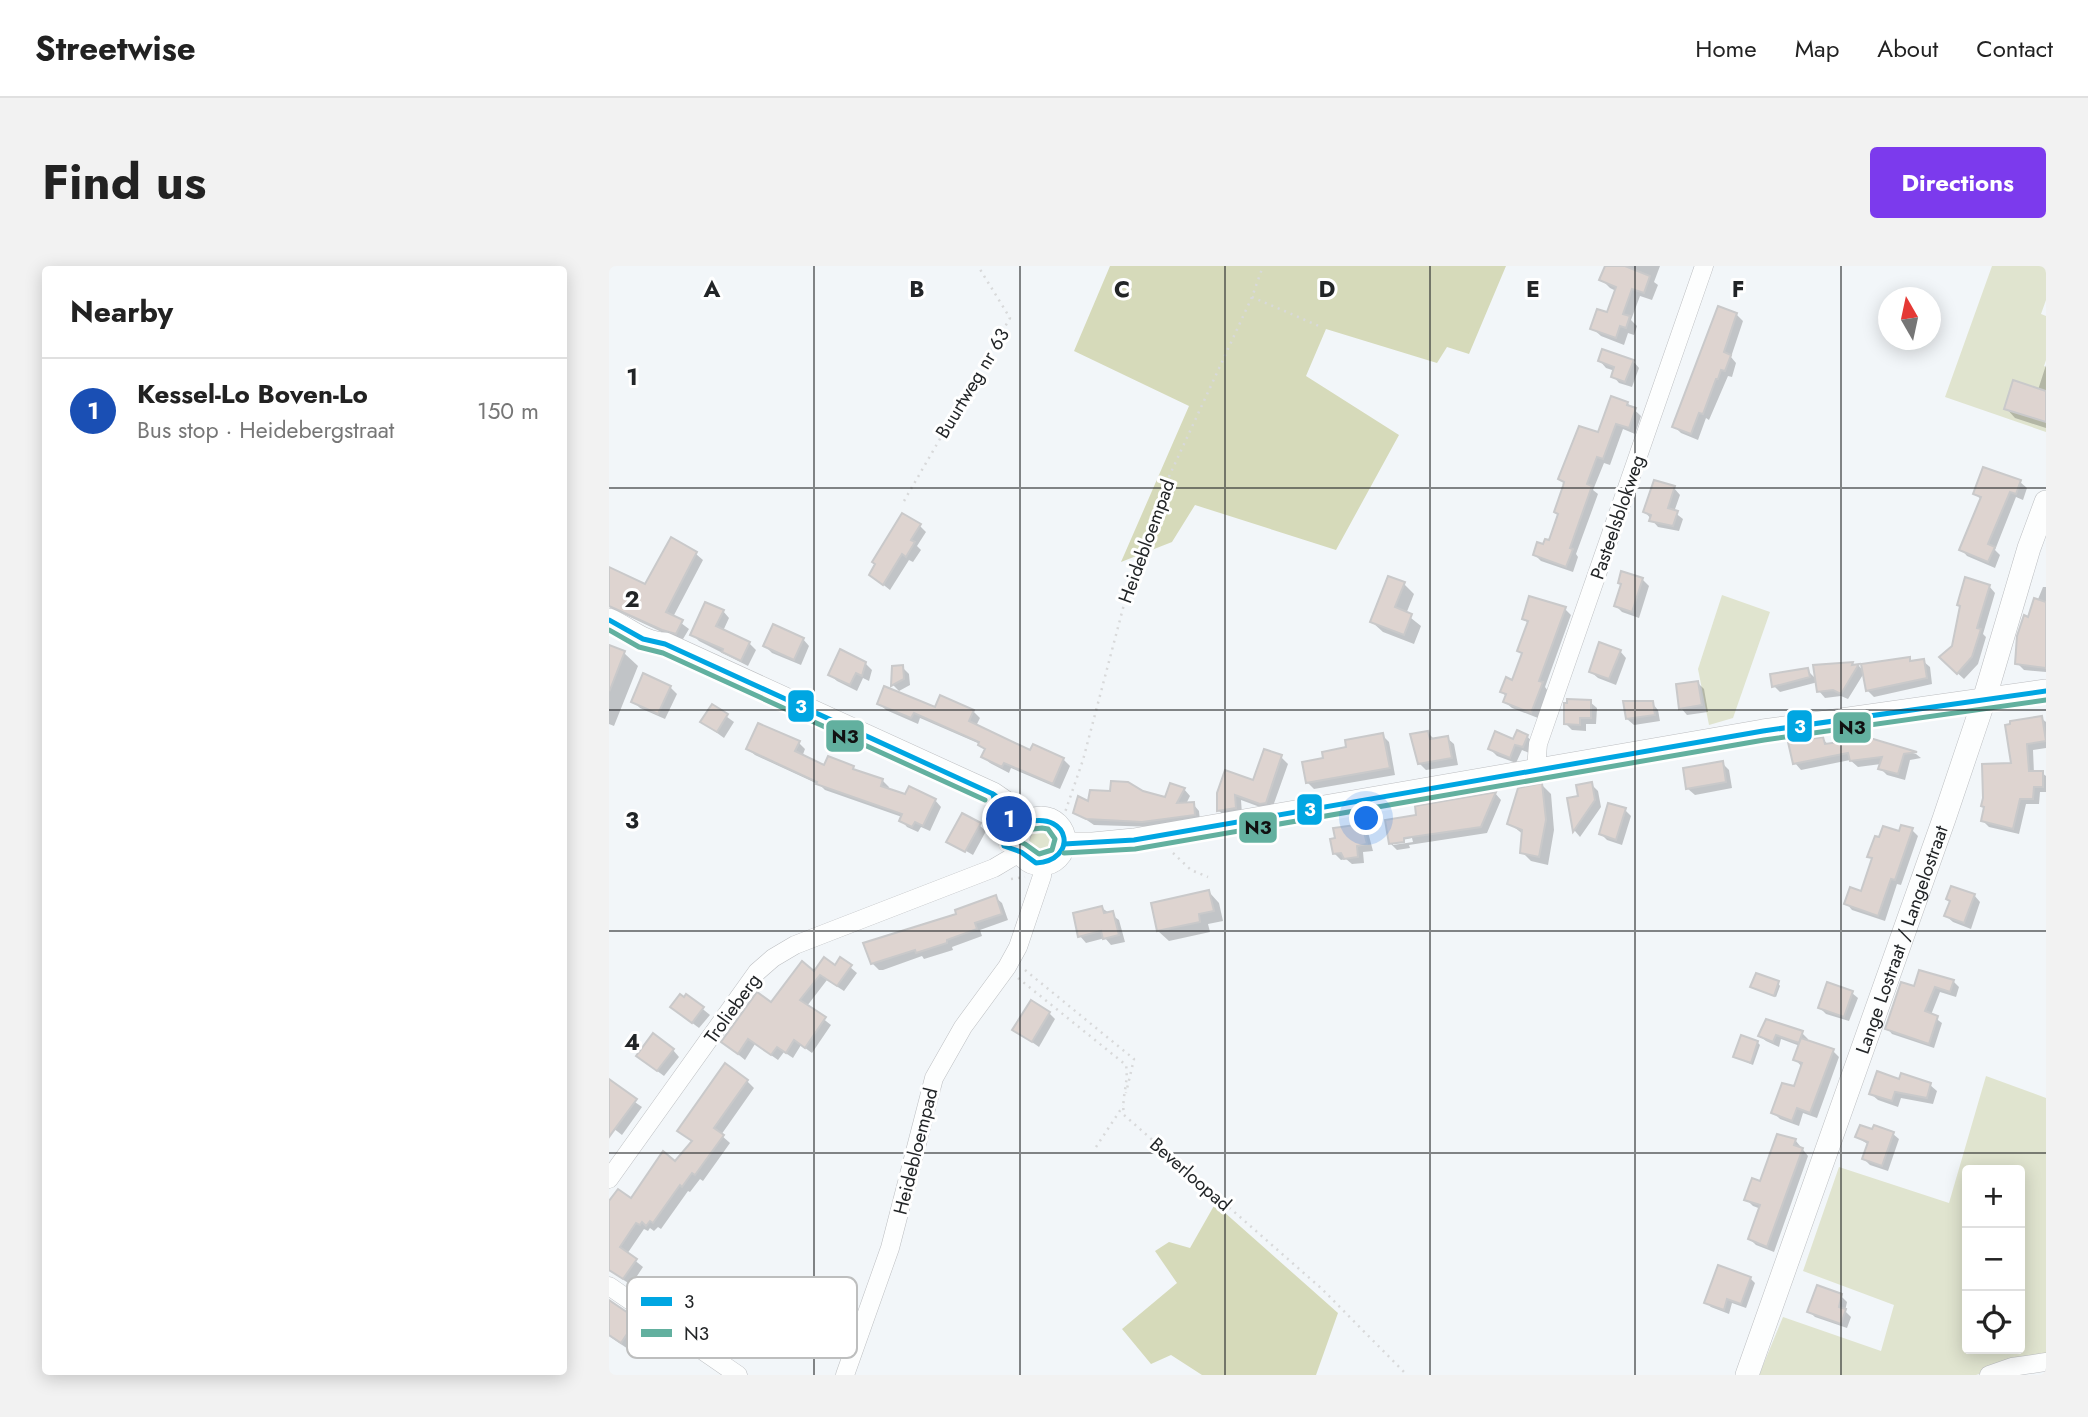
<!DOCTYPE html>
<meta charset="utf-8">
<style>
:root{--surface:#fff;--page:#f2f2f2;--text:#222;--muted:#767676;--line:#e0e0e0;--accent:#7c3aed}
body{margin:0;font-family:Jost,sans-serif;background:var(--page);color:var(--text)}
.controls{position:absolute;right:21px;bottom:21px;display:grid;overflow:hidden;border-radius:7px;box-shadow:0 4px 18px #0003}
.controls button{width:63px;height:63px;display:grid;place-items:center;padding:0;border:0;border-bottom:2px solid var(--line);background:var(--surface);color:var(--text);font:35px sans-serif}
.compass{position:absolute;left:1269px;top:21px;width:63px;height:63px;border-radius:50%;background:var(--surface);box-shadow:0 4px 18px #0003;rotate:351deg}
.you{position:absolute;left:758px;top:553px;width:24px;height:24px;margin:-18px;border:5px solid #fff;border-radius:50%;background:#1a73e8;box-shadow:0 0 0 10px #1a73e833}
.badge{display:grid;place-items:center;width:46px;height:46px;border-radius:50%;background:var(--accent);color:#fff;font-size:23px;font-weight:700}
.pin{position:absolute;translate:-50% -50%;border:4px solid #fff;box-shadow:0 2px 7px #0006}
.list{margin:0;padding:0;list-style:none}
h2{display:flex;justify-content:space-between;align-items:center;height:91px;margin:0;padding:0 28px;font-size:30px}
h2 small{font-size:23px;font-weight:400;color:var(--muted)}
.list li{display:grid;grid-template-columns:46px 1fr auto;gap:21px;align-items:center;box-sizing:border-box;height:105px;padding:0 28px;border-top:2px solid var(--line)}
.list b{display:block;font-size:26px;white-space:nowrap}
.list p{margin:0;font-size:23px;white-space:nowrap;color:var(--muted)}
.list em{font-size:23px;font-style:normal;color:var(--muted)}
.icon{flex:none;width:38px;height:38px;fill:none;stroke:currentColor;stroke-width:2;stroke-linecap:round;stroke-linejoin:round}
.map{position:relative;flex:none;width:1437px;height:1109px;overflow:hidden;border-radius:7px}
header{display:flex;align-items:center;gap:42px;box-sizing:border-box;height:98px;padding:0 35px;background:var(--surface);border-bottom:2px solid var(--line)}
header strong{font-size:33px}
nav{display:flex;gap:38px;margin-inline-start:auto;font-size:24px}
.intro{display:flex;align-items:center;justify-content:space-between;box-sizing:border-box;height:168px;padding:0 42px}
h1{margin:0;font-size:49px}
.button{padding:18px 32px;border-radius:7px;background:var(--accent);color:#fff;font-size:24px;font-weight:700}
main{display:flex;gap:42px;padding:0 42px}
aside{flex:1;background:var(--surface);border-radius:7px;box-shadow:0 4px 18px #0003}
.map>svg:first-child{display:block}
.green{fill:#e0e4cf;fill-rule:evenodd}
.forest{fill:#d6daba}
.shadow{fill:#0003;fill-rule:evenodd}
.building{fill:#ded4d0;stroke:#c9c9ca;stroke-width:2}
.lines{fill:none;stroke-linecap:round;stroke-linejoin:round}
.service-casing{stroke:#bcbec1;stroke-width:10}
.minor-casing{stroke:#bcbec1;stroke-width:19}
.tertiary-casing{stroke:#bcbec1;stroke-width:24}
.path{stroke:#d8d9da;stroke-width:2.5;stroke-dasharray:2 5;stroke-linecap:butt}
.service{stroke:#fdfefe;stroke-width:9}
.minor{stroke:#fdfefe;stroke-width:18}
.tertiary{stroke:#fdfefe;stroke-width:23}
.bus-1-casing{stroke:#fff;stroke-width:10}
.bus-2-casing{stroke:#fff;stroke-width:10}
.bus-1{stroke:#00a6e2;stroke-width:5}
.bus-2{stroke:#62b09f;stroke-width:5}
.grid{fill:none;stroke:#222527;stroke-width:2;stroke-opacity:0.55}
.labels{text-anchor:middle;stroke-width:6;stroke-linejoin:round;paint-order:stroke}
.street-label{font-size:19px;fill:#222527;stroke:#fff}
.key{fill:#fff;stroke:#bdbebe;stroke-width:2}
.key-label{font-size:19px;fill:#222527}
.grid-label{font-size:23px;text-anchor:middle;font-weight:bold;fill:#222527;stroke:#fff;stroke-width:6;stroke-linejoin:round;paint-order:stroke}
.line-badge{stroke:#fff;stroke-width:2.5}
.badge-label{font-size:19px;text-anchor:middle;font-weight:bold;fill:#fff}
.pale-badge-label{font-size:19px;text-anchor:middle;font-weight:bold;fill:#111}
</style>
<header>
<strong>Streetwise</strong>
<nav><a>Home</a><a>Map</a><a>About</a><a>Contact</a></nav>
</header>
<div class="intro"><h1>Find us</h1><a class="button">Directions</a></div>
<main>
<aside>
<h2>Nearby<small></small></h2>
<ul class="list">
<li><span class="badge" style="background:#1a4fb4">1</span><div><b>Kessel-Lo Boven-Lo</b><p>Bus stop · Heidebergstraat</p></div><em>150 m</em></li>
</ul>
</aside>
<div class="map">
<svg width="1437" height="1109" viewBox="0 0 1437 1109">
<rect width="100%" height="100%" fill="#f2f6f9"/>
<g class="green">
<polygon points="1383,0 1437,0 1437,34 1432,48 1437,50 1437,94 1435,100 1437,101 1437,125 1404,114 1395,142 1437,156 1437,166 1336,131"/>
<polygon points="1113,329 1161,346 1124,452 1100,459 1089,403"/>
<circle cx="432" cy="575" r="16"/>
<path d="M 1377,810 L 1437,832 L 1437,1093 L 1401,1098 L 1367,1109 L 1150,1109 L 1174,1051 L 1272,1085 L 1285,1039 L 1194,1005 L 1230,901 L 1340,937 ZM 1358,904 L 1411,904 L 1411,1083 L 1358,1083 Z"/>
</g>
<g class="forest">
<polygon points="501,0 897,0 860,88 838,81 828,97 717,63 697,110 790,169 727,284 586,239 563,276 512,296 580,140 465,85"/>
<polygon points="606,938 729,1047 707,1109 593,1109 562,1089 542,1098 513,1063 568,1017 546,985 560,976 581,982"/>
</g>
<g class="shadow">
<polygon points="998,0 1051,0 1045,16 1049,19 1043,34 1031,30 1022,54 1028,60 1025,69 1019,67 1015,79 992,70 983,62 999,49 1007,25 1001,22 993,14"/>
<polygon points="1127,48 1134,55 1122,91 1127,97 1123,111 1119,110 1100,154 1097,152 1089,174 1072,167 1065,160"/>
<polygon points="991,95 1024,95 1030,102 1023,121 1010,117 1004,110 1006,105 997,102"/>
<polygon points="1437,99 1437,162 1406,152 1397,142 1429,124"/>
<polygon points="1018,137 1032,150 1026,168 1014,163 1001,199 995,197 984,224 989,228 967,288 969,291 964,306 932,295 926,289 941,276 950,249 956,218 951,213"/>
<polygon points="1411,216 1418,222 1414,234 1407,231 1386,284 1391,289 1386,302 1358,290 1352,283 1373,234 1366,228"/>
<polygon points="1065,222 1071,229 1065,246 1074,253 1070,265 1049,261 1036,246"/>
<polygon points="311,260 317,266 308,280 312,284 304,296 300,294 281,324 262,309"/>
<polygon points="87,288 94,294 64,351 80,363 74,373 61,370 0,341 0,303 37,320"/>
<polygon points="1033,313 1040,320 1030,352 1013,346 1007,340"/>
<polygon points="795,318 805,328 797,348 812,360 805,378 774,366 763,356"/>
<polygon points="1380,320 1386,327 1374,368 1377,371 1369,398 1355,413 1332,392 1345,381"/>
<polygon points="1434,321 1437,321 1437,406 1415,404 1408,397 1421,353"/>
<polygon points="956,343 962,349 936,421 939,425 929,452 903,442 896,436 898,431 893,426 904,416 914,389 910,384 920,358 914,352"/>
<polygon points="114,345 120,352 114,365 140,377 147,384 139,400 90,375 83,368"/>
<polygon points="194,373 200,380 192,399 163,387 156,380"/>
<polygon points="0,381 15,387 29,400 5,460 0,458"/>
<polygon points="1011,385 1017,392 1007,419 989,412 982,406"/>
<polygon points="1301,393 1304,396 1314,395 1321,401 1323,418 1265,431 1258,424 1255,407 1239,433 1232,430 1216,432 1210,425 1209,416 1171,426 1165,420 1198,404 1208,414 1243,398 1250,400 1255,406"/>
<polygon points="256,397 263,404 260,415 254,412 248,425 228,415 221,409"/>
<polygon points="293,401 300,408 301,419 290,425 284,419 285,402"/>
<polygon points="1089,417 1095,423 1099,446 1078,449 1072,442"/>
<polygon points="61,421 68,428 56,453 31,442 24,435"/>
<polygon points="981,436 988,442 987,458 977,458 977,465 963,464 957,458"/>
<polygon points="270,437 364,445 371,452 367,460 422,487 454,493 461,500 451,523 402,502 400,507 381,497 374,491 377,485 371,478 311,452 309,458 277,444"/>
<polygon points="1043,437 1049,444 1051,455 1025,459 1018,453"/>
<polygon points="103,440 125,456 115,472 93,456"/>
<polygon points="1432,452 1437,456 1437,482 1424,484 1425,507 1433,507 1437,510 1437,526 1431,526 1430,538 1417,538 1410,568 1380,561 1374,555 1377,543 1374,540 1404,499"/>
<polygon points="819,467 826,474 838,472 845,478 849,499 817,504 810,497"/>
<polygon points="773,469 780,476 786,509 705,523 699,517 716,494"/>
<polygon points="918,470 924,477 920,487 913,484 907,497 888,490 881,483"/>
<polygon points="1213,473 1220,479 1261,474 1307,488 1312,492 1301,494 1296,514 1278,509 1271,502 1272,498 1249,501 1241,494 1192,504 1186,497"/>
<polygon points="190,477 196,483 193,491 216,502 244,502 248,506 273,514 280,521 279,524 297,530 326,534 332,541 321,565 312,561 309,566 298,561 292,554 293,551 216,524 211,519 146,489 139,483"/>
<polygon points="672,491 679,498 663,543 659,544 632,534 633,548 617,551 610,545 610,527 645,516"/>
<polygon points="1113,497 1120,504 1123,522 1086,529 1079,523"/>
<polygon points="982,518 989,525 992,541 971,571 966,565 960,534 971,532"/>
<polygon points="933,519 942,528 945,564 939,599 922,595 913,586 915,569 900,557"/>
<polygon points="575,523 581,530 577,538 584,538 590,545 591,555 547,561 485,559 466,546 481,538 533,527 557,533"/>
<path d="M 886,527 L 892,534 L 878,567 L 800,579 L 801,582 L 788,584 L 782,578 L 809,550 ZM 803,572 L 804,576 L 784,579 L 784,576 Z"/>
<polygon points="1016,544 1022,550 1013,579 998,574 992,568"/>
<polygon points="370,559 377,565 364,589 345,578 345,581 340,576"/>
<polygon points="753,560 759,566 764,585 754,586 755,597 743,598 737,593 732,594 725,587"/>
<polygon points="1303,564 1309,570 1292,619 1288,618 1276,655 1243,644 1237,637 1253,627 1264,594 1260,591 1291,568"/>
<polygon points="600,626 610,637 614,655 599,658 601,666 560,675 549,665"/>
<polygon points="1365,629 1371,636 1362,663 1344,656 1337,650"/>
<polygon points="386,631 393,637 399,654 371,664 373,670 343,681 344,684 315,693 313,690 274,704 270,704 263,697"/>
<polygon points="493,642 510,654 516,676 502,679 496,672 477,677 471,670"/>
<polygon points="226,701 241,701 248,707 235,725 218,714 198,740 222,759 203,787 192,779 184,792 175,786 169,794 146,778 136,794 114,776 206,707"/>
<polygon points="1312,707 1345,716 1350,721 1347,731 1331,726 1322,749 1333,757 1325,782 1283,768 1278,762 1306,723"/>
<polygon points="1169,717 1171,720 1167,731 1143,721"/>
<polygon points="1243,727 1249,732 1240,755 1217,748 1211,742"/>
<polygon points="78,730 101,749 90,762 70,747"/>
<polygon points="440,747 446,753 430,781 406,764"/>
<polygon points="1193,767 1199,773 1198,776 1224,785 1230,791 1208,852 1194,847 1190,860 1171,853 1164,846 1186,822 1192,800 1186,793 1191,780 1172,773 1170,781 1157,775 1151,770"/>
<polygon points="1148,776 1151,779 1144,799 1126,791"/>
<polygon points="64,784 70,791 55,810 36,796"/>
<polygon points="138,815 145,822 112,869 121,877 94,915 91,913 81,926 79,925 52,963 49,961 45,965 41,962 39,965 35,963 18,988 34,1001 22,1019 0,1004 0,938 23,935 66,897 84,876 70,865"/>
<polygon points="0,818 33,841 13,869 0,859"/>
<polygon points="1321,819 1328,825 1324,838 1292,832 1289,841 1269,834 1262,828"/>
<polygon points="1284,868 1290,873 1279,905 1261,899 1255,893 1260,879 1248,871"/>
<polygon points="1169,870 1187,875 1199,890 1165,986 1147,979 1141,973 1152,943 1144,940 1137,933 1152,917"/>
<polygon points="1141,1012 1146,1017 1137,1042 1123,1037 1120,1048 1102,1041 1097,1036"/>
<polygon points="1232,1030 1238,1036 1236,1045 1242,1051 1238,1062 1206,1051 1200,1045"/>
<polygon points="0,1036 34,1061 19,1083 0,1070"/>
</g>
<g class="building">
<polygon points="996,0 1016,0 1041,10 1035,27 1023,23 1014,48 1021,50 1017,62 1011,60 1007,72 981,63 988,43 998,46 1007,21 990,14"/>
<polygon points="1109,40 1128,47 1115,86 1122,89 1116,105 1112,104 1109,113 1107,113 1094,148 1090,147 1082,168 1063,161"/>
<polygon points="993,83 1025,94 1016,116 1002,111 1005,101 989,95"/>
<polygon points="1404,114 1437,125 1437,156 1395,143"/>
<polygon points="1002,130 1019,136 1018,139 1027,142 1020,162 1007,158 994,193 988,191 978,218 983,220 961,282 964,283 957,301 924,289 928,276 934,278 936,273 940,274 949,248 945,246 954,220 955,216 949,213 970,160 989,166"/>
<polygon points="1374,201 1412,214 1407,228 1401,226 1379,278 1386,281 1379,296 1350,284 1372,231 1364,228"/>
<polygon points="1045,214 1066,220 1059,242 1069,245 1064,260 1040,255 1042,249 1034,246"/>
<polygon points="293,247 312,258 302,274 306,276 297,291 293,288 274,319 260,309 266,298 263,296"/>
<polygon points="62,271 88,286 57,346 74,354 67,368 53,364 0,340 0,301 36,318"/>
<polygon points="1012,305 1034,312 1023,346 1005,340 1012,318 1009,317"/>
<polygon points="779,310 796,316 786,341 803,348 795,369 761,356"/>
<polygon points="1356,311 1381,319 1368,362 1372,363 1363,391 1348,408 1330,391 1343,380 1351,340 1348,339"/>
<polygon points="920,330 957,341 930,415 934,416 922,447 894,436 897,428 891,426 897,411 903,414 913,387 908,385 919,355 913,353"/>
<polygon points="1425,332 1437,336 1437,402 1406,398 1408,370 1415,349 1419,351"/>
<polygon points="96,336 115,344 107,360 141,376 132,395 113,386 114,383 81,369"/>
<polygon points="164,358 195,372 185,394 154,380"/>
<polygon points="990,376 1012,384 1000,413 980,406"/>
<polygon points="0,379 16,385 1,424 0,423"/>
<polygon points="231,383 257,396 253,410 247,407 241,419 219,409"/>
<polygon points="1301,391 1301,395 1315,393 1318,412 1257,425 1252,398"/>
<polygon points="1244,396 1243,399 1250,398 1232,428 1224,424 1208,426 1204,399"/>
<polygon points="294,399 295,413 282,420 283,400"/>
<polygon points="1199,402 1201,411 1163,421 1161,408"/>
<polygon points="34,407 62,420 49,448 22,436"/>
<polygon points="1089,415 1093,439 1070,443 1067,418"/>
<polygon points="275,420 326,441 331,429 365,444 360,455 421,484 424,478 455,492 444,518 395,497 393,501 372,491 376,483 369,479 370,476 305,447 302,452 268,438"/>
<polygon points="958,433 982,434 982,452 971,452 971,459 955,458 955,437 958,437"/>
<polygon points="1014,435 1044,435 1046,449 1017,453"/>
<polygon points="103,438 119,448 108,466 91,456"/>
<polygon points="1433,450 1437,475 1418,478 1420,505 1434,505 1434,521 1425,521 1424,533 1411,533 1404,563 1372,555 1375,541 1372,540 1374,532 1373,498 1402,497 1396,459 1401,458 1401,455"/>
<polygon points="149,457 191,475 186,485 215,499 219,490 245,500 244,503 274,513 272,520 296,528 300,520 327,533 314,560 306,556 303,561 290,555 293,548 207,518 208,516 137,483"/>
<polygon points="908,464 919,469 914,481 906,479 901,492 879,483 886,465 904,473"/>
<polygon points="819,465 821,473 839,470 843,492 809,498 801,468"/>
<polygon points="774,467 781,502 697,517 693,496 714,492 713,486 737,481 736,474"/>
<polygon points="1214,471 1216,478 1261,472 1308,486 1295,488 1289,508 1269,503 1273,491 1241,495 1239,487 1184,498 1179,476"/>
<polygon points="655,483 673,489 657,537 651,538 626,529 627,542 608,545 608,527 616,504 644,514"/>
<polygon points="1114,495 1117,516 1077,523 1074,502"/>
<polygon points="502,515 519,516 534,525 556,531 561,517 576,522 568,537 585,536 586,549 533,556 477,553 464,547 469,530 479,535 481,524 501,525"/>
<polygon points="983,516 986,534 964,566 958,532 969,530 967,519"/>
<polygon points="933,517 937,554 930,591 911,587 913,564 898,558 909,522"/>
<polygon points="887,526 872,561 795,572 795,576 780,578 776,554 807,549 806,540"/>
<polygon points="999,537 1017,542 1007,574 990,568"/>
<polygon points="353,547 372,557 356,586 337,576"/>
<polygon points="753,558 758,578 748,580 749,591 735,593 732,587 724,588 721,573 726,572 724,562"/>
<polygon points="1292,559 1304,562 1286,614 1282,613 1269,650 1235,638 1241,621 1252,625 1263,592 1258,591 1266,570 1270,571 1274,560 1290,565"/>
<polygon points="1342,620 1366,628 1355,657 1335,650 1341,635 1337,633"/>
<polygon points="600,624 605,645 590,648 591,656 548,665 542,637"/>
<polygon points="387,629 393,648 366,657 368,663 338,674 338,677 307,687 306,684 262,698 254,677 347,648 346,644"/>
<polygon points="493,640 495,647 504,645 510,669 494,673 492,665 469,671 464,647"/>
<polygon points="215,691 226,699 231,691 243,699 228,720 211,709 191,734 217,751 196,782 185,774 177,787 168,781 162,789 139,773 129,788 112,776 148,726 162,736 193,695 205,705"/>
<polygon points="1310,704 1345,714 1341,726 1326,721 1316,745 1329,750 1320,778 1276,763 1292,716 1305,720"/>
<polygon points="1147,707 1170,715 1165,730 1141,721"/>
<polygon points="1218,716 1244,725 1235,751 1209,742"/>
<polygon points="71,728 75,731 77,728 95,741 83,757 61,741"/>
<polygon points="422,734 441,746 423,776 403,764"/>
<polygon points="1157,753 1194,765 1190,777 1167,769 1164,776 1149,770"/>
<polygon points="44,767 65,783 48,805 27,790"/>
<polygon points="1132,769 1149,775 1142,797 1124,791"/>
<polygon points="1192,772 1225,783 1201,847 1188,842 1183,855 1162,847 1173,817 1185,820 1193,797 1184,794"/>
<polygon points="116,797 139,814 105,862 115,869 86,909 83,907 73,921 71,919 44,957 41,955 37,960 33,956 31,959 27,957 11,981 28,993 14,1013 0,1004 0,935 9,923 22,932 54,885 66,895 83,875 68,865"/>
<polygon points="1268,805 1290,813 1292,807 1322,817 1318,832 1286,826 1283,835 1260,828"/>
<polygon points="0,813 28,833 0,871"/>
<polygon points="1251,859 1263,863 1265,859 1285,866 1273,900 1253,893 1259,876 1246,871"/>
<polygon points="1168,868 1187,873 1185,879 1194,882 1158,981 1139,973 1151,939 1135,934 1143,912 1151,915"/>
<polygon points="1109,999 1142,1011 1132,1038 1118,1033 1115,1044 1095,1037"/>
<polygon points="1208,1019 1233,1028 1230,1041 1237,1043 1232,1058 1198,1046"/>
<polygon points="0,1034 28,1053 12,1077 0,1069"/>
</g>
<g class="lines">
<g class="service-casing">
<polyline id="service" points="385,533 395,580 412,586"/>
</g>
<g class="minor-casing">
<g id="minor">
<polyline points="927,503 929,478 1095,0"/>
<polyline points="0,913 148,706 164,692 186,679 385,602 412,586"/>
<polyline points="0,1020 129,1109"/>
<polyline points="236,1109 281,982 325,812 354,761 398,701 409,681 433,610 433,598"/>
<polyline points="1380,1109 1403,1101 1437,1096"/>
</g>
</g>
<g class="tertiary-casing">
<g id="tertiary">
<path d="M 0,354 C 19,362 34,378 56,378 L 384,528 L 406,543 L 419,556"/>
<circle cx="432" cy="575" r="23"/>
<polyline points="455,578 484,578 525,574 1154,465 1437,425"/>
<path id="s1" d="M 1138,1109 L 1335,553 L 1375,434 L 1420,282 L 1437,236"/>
</g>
</g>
<g class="path">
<polyline points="643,31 710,60"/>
<polyline points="295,235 401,52 369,0"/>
<polyline points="452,558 474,494 527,293 551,230 643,31 654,0"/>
<polyline points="564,587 582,604 599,611"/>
<polyline points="402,613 416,611"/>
<polyline points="416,704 525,793 517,827"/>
<path d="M 409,712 L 517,799 C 520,816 512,832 515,849 L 713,1023 L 798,1109"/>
<polyline points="487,881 514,840"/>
</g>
<use href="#service" class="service"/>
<use href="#minor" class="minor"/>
<use href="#tertiary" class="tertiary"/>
<g class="bus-1-casing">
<g id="bus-1">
<polyline points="0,354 34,373 56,378 384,528"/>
<path d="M 384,528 L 406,543 L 419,556 C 462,546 469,594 427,597 L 412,586 L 395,580 Z"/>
<polyline points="455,578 525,574 1154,465 1437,425"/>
</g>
</g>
<g class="bus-2-casing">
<g id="bus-2">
<polyline points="0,364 30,381 54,387 376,534"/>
<polygon points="397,548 416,564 433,562 439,563 446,573 443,584 430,588 416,578 403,573"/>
<polyline points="455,587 526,583 1155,474 1437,434"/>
</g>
</g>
<use href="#bus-1" class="bus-1"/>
<use href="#bus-2" class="bus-2"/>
</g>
<path class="grid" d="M 205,0 L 205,1109M 411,0 L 411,1109M 616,0 L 616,1109M 821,0 L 821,1109M 1026,0 L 1026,1109M 1232,0 L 1232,1109M 0,222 L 1437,222M 0,444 L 1437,444M 0,665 L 1437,665M 0,887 L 1437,887"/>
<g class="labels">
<g class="street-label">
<text transform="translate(363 117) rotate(-59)" y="7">Buurtweg nr 63</text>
<text transform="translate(1008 251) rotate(-71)" y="7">Pasteelsblokweg</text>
<text transform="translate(537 275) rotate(-70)" y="7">Heidebloempad</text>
<text dy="7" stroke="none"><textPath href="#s1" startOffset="462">Lange Lostraat / Langelostraat</textPath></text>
<text transform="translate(123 742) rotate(-54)" y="7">Trolieberg</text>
<text transform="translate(306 885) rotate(-76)" y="7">Heidebloempad</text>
<text transform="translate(582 908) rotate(41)" y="7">Beverloopad</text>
</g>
</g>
<rect x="18" y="1011" width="230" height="81" rx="10" class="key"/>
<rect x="32" y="1031" width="31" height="9" fill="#00a6e2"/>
<rect x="32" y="1063" width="31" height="8" fill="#62b09f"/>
<g class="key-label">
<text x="75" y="1042">3</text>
<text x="75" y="1074">N3</text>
</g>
<g class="grid-label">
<text x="103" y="31">A</text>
<text x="308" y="31">B</text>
<text x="513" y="31">C</text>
<text x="718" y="31">D</text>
<text x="924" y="31">E</text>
<text x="1129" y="31">F</text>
<text x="23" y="119">1</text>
<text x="23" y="341">2</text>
<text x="23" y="562">3</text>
<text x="23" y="784">4</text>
</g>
<g class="line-badge">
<rect x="178" y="423" width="28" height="34" rx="7" fill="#00a6e2"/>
<rect x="1177" y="443" width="27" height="34" rx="7" fill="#00a6e2"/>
<rect x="1223" y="445" width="40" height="33" rx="7" fill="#62b09f"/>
<rect x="216" y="453" width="40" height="34" rx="7" fill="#62b09f"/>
<rect x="687" y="527" width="27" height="33" rx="7" fill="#00a6e2"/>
<rect x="629" y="545" width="40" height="33" rx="7" fill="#62b09f"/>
</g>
<g class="badge-label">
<text x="192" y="447">3</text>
<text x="1191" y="467">3</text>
<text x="701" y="550">3</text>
</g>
<g class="pale-badge-label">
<text x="1243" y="468">N3</text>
<text x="236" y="477">N3</text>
<text x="649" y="568">N3</text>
</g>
</svg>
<div class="controls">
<button>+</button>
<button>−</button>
<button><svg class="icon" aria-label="locate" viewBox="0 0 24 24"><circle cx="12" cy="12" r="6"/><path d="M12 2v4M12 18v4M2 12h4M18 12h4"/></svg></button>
</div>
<svg class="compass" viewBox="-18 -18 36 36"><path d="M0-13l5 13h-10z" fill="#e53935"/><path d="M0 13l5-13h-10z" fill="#767676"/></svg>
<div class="you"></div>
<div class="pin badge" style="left:400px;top:553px;background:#1a4fb4">1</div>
</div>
</main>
